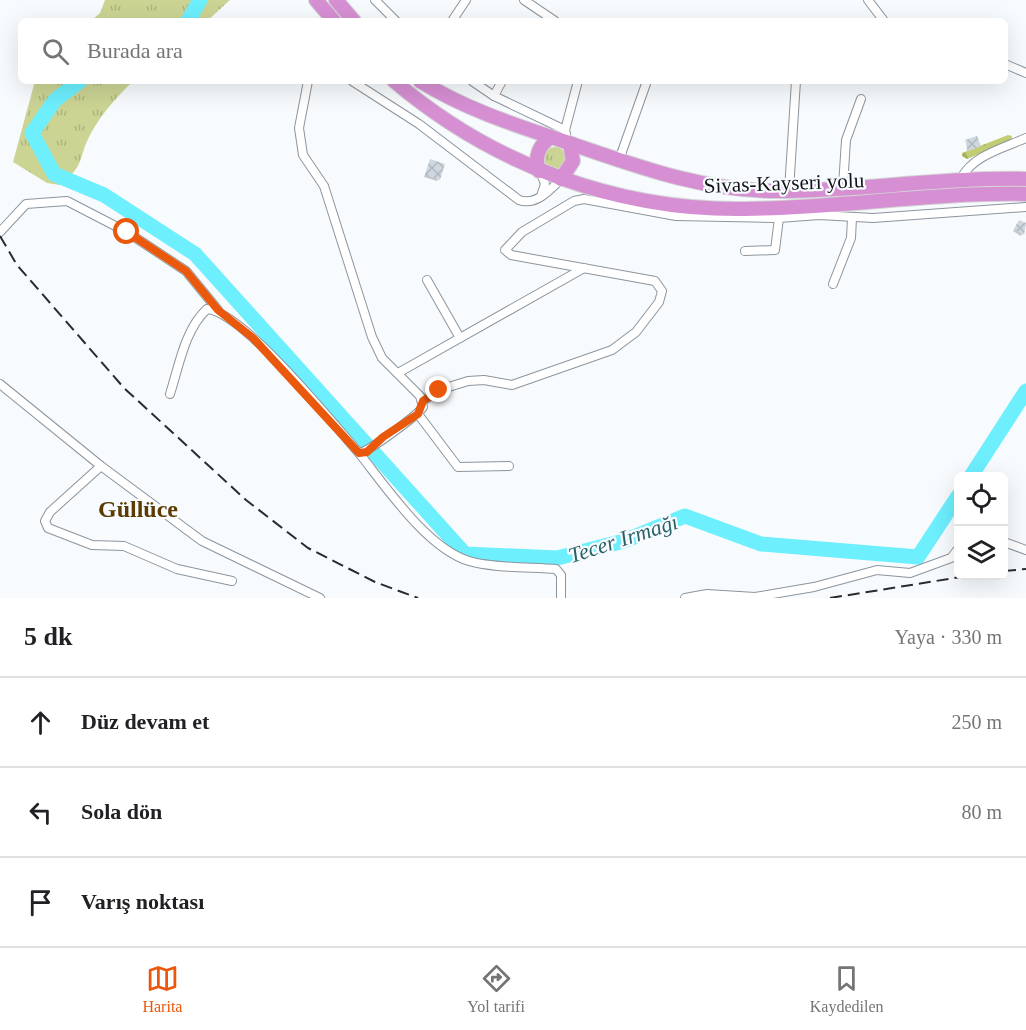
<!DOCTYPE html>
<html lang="tr">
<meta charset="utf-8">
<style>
:root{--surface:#fff;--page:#f6f6f6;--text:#202124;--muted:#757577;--line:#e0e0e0;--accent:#ea580c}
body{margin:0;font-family:"Times New Roman",serif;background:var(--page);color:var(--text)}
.controls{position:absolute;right:18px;bottom:18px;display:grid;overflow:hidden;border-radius:9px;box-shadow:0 6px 24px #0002}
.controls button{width:54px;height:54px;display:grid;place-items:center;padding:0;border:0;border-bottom:2px solid var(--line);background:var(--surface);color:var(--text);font:30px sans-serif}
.stop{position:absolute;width:18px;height:18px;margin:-14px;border:4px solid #ea580c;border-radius:50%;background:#fff}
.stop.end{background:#ea580c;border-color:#fff;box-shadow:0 2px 6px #0008}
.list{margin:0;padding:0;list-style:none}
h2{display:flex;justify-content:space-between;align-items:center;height:78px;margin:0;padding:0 24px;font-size:26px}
h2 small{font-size:20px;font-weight:400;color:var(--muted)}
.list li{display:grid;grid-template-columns:39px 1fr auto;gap:18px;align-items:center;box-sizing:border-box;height:90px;padding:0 24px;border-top:2px solid var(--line)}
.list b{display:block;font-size:22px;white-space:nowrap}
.list em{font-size:20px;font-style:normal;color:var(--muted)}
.icon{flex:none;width:33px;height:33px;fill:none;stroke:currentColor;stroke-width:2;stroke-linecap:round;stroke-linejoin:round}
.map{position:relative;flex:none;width:1026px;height:598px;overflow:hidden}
.search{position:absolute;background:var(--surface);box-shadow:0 6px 24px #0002;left:18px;right:18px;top:18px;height:66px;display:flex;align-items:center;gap:15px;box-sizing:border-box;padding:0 21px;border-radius:9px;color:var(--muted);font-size:22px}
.sheet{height:348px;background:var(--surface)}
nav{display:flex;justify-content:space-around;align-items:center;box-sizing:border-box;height:84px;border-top:2px solid var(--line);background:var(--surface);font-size:16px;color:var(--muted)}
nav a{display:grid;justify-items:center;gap:3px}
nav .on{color:var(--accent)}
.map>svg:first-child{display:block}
.grass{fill:url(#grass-tufts)}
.forest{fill:url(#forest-firs)}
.shadow{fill:#0003}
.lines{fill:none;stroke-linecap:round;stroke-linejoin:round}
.river{stroke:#6deffe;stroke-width:15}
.building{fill:url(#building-cross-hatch)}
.minor-casing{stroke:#8c959d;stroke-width:10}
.trunk-casing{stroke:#d4d5d5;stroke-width:16}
.minor{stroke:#fff;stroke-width:8}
.trunk{stroke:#d68fd3;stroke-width:14}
.rail{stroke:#292c2f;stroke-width:2;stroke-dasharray:12 6;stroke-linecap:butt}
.route{stroke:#ea580c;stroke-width:8}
.labels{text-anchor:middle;stroke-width:4.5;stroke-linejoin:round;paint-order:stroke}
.street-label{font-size:21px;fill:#101316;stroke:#f7fbfe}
.water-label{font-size:22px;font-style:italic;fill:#2a6167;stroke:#f7fbfe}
.quarter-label{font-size:24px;font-weight:bold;fill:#5c3b01;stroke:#f7fbfe}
</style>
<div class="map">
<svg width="1026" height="598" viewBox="0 0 1026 598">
<defs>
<pattern id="grass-tufts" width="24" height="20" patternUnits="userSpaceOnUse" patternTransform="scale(1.5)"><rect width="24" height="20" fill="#cbd493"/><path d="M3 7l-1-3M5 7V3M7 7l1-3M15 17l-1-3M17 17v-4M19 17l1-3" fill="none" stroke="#adb57e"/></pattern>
<pattern id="forest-firs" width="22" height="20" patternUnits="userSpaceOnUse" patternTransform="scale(1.5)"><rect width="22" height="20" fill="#c2cc71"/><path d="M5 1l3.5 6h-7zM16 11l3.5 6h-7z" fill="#a6ae61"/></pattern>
<pattern id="building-cross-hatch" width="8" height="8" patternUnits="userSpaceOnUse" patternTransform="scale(1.5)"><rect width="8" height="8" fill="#ced7df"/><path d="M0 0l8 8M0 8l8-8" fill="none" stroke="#b0b8bf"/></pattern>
</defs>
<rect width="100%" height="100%" fill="#f7fbfe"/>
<g class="grass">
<polygon points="105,0 230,0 207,21 91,21 100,13"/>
<path d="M 35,81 L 133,81 C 117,97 102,113 91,133 C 77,159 87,163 60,185 L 47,183 L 13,162 Z"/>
<circle cx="555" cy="158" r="11"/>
</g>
<polygon class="forest" points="1008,135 1012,136 1011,141 967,159 962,156 962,153"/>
<g class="shadow">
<polygon points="966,141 979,146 967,151"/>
<polygon points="430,161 438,179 437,181 424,177"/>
<polygon points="1020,222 1026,225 1021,236 1013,231"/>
</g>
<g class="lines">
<g class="river">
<polyline points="188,21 200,0"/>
<polyline points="80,81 55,100 32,133 54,174 104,195 195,254 465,554 557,558 624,541 685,516 761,544 918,557 958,496"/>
<polyline points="971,476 1026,391"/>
</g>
</g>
<g class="building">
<polygon points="977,136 981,146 969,151 965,140"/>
<polygon points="430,159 445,164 440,180 425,175"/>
<polygon points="1019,220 1026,223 1024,235 1014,229"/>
</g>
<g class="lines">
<g class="minor-casing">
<g id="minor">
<polyline points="375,0 396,21"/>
<polyline points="524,0 555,21"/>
<polyline points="868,0 884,21"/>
<polyline points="452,21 466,0"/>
<polyline points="1005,64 1026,73"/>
<path d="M 352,81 L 419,124 L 519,200 C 536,206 550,190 561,179"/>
<polyline points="472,81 494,96 502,81"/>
<polyline points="494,96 565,130"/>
<polyline points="566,134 565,130 578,81"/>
<polyline points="619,160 647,81"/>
<polyline points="540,171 545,184 541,196"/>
<path d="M 961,179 C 971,156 1004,148 1026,138"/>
<polyline points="843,186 846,140 861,99"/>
<polyline points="789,190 796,81"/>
<polyline points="779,215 779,218 819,215 873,218 1026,207"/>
<polyline points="0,232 26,204 67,201 127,232 186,271 218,310"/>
<polyline points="427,280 460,338"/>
<polyline points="833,284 851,238 852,218"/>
<polyline points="398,373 584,268"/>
<polyline points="0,384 101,466 202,541 320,598"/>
<path d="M 170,394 C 179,366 185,329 207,309 C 243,312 332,422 359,453 C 368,452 418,415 423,407 L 420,396 L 382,358 L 372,337 L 324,186 L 303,155 L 299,128 L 308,81"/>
<polyline points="423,401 439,390 468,381 484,380 512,385 612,350 636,332 659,302 662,291 655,281 511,255 505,250 522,232 574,201 584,199 676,216 779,218 775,250 745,251"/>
<polyline points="418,414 458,467 509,466"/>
<path d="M 359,453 C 386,487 427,548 469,561 C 491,568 532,567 556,569 L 561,575 L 561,598"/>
<polyline points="101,466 50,512 45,521 48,528 92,545 124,546 177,569 232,581"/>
<polyline points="1004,542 1026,550"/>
<polyline points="685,598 707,594 755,597 814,587 877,570 910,573 951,558 958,549"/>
</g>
</g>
<g class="trunk-casing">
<g id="trunk">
<polyline points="316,0 334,21"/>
<polyline points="336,0 354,21"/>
<path d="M 394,81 C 492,164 616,211 745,209 C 839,208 932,192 1026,194"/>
<path d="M 420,81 C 467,110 515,125 566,142 C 636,166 702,191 777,191 C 860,191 943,177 1026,179"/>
<path d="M 539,171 C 534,157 539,145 551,137"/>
<polyline points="561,179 573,161 570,144"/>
</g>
</g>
<use href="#minor" class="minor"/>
<use href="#trunk" class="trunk"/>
<g class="rail">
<polyline points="0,236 17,265 124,388 246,500 308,548 375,582 418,598"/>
<polyline points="1004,571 1026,569"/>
<polyline points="830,598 967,576"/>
</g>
</g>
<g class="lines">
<polyline class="route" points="127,232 186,271 218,310 253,338 359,453 367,452 383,437 418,414 423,401 439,390"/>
</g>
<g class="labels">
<g class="street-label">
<text transform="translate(784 183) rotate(-2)" y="7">Sivas-Kayseri yolu</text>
</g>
<g class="water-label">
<text transform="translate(623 538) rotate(-18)" y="8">Tecer Irmağı</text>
</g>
<g class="quarter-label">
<text x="138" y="517">Güllüce</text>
</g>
</g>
</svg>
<div class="controls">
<button><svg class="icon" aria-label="locate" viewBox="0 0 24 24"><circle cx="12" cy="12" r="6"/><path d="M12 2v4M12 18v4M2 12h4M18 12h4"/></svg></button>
<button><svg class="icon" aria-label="layers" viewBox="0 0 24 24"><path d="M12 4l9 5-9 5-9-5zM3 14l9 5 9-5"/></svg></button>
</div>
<div class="stop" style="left:127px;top:232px"></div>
<div class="stop end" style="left:439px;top:390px"></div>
<div class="search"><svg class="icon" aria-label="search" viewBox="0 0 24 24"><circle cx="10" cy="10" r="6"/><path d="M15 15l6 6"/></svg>Burada ara</div>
</div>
<section class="sheet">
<h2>5 dk<small>Yaya · 330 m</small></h2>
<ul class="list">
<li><svg class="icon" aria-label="ahead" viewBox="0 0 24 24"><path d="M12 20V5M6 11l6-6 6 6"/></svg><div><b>Düz devam et</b></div><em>250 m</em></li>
<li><svg class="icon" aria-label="left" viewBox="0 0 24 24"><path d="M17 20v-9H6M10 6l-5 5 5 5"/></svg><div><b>Sola dön</b></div><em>80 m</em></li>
<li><svg class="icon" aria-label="arrive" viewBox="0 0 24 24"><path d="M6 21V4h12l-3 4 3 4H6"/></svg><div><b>Varış noktası</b></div></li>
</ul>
</section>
<nav>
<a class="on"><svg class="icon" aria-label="map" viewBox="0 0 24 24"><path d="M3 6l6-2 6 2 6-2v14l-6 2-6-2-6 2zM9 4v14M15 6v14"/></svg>Harita</a>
<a><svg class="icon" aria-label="directions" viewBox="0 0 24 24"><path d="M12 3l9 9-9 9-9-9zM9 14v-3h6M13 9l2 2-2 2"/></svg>Yol tarifi</a>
<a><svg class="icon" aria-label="saved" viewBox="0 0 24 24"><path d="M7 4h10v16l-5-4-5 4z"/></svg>Kaydedilen</a>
</nav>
